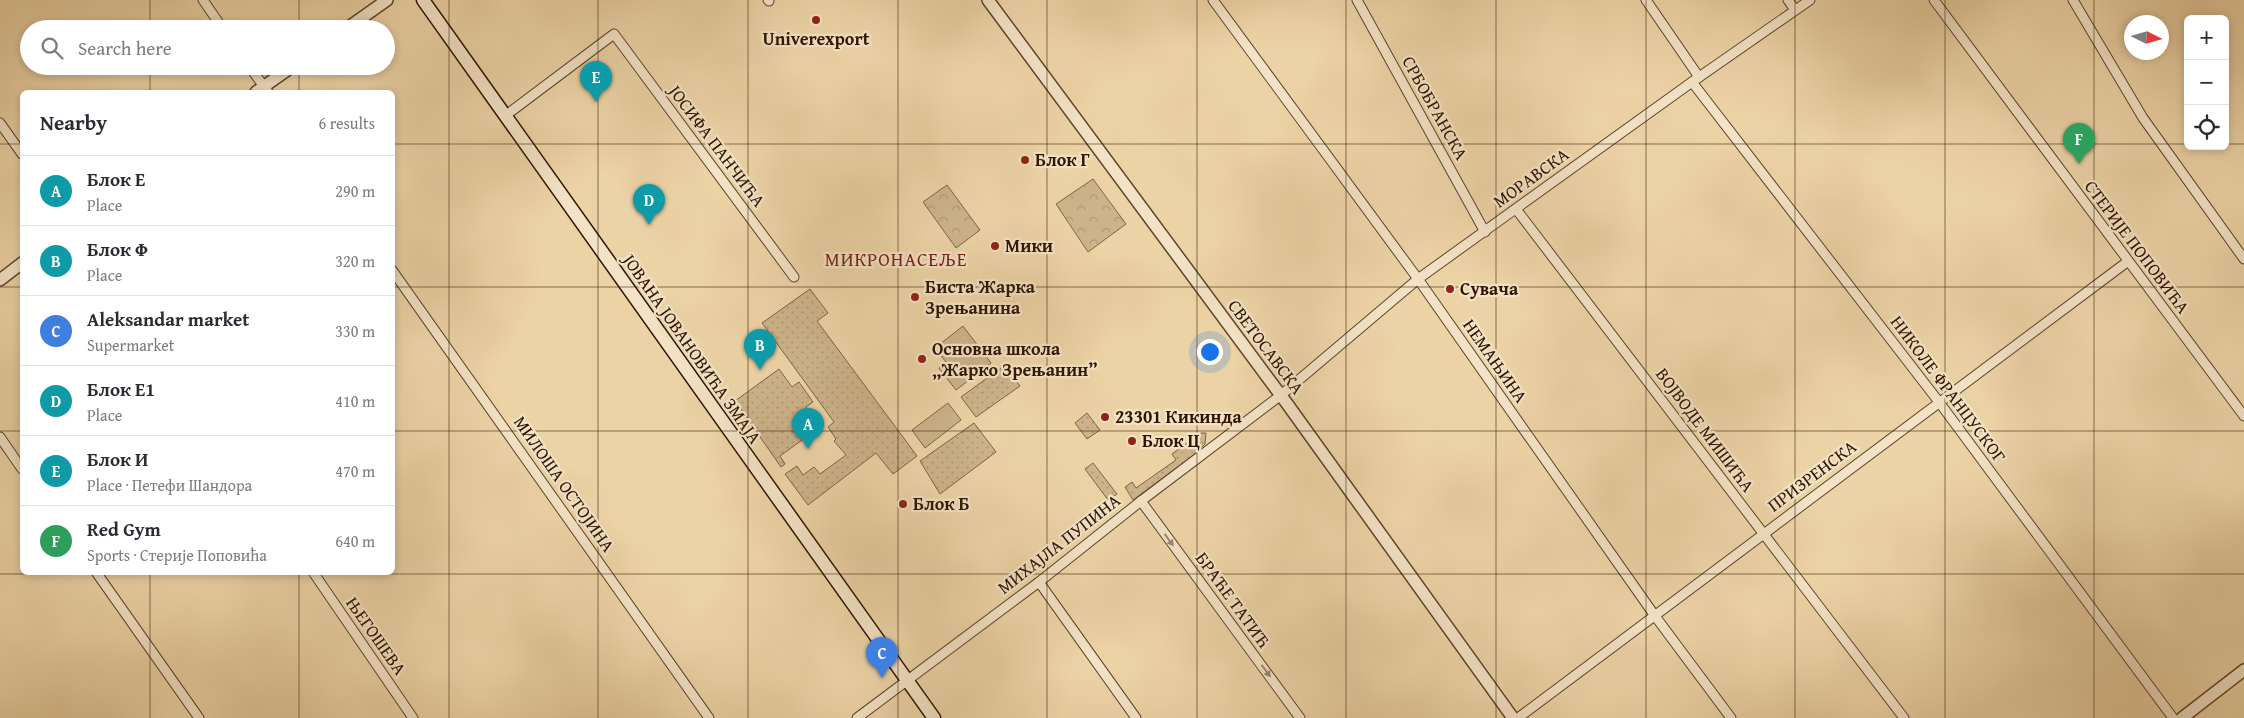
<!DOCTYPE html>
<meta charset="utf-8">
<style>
:root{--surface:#fff;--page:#f2f2f3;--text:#2b2b33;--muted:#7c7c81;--line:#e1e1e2;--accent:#1a73e8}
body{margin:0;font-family:"Gentium Book Plus",serif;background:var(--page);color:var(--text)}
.controls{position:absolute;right:15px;top:15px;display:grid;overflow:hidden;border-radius:8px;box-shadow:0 2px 8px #0003}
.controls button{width:45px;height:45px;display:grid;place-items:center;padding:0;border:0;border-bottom:1px solid var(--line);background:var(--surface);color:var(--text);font:25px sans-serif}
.compass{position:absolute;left:2124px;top:15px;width:45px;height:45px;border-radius:50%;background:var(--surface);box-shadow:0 2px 8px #0003;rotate:95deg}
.you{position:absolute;left:1209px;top:351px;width:18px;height:18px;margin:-12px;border:4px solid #fff;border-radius:50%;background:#1a73e8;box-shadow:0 0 0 8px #1a73e833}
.badge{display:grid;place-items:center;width:32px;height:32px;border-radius:50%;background:var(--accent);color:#fff;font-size:16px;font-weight:700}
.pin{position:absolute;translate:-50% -41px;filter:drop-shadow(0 1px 2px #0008)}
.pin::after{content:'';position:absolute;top:26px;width:18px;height:15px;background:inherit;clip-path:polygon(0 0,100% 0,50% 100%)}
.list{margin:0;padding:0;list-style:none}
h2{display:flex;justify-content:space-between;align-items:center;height:65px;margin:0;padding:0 20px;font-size:21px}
h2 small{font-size:16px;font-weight:400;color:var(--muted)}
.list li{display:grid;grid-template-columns:32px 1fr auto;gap:15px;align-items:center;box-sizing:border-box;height:70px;padding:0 20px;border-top:1px solid var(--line)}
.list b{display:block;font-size:19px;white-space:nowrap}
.list p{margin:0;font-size:16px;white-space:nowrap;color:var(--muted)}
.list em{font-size:16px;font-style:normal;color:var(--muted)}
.icon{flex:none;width:28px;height:28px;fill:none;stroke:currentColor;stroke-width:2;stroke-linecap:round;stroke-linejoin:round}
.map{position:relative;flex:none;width:2244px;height:718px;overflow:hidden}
.search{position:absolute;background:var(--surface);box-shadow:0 2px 8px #0003;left:20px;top:20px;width:375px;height:55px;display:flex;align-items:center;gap:12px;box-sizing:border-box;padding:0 18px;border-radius:28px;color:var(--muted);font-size:19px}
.panel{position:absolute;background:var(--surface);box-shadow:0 2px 8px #0003;left:20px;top:90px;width:375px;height:485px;border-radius:8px}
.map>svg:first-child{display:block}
.grass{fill:url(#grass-dots);stroke:#7e6445}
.forest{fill:url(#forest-crowns);stroke:#7e6445}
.pitch{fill:#ccb38a;stroke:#7e6445}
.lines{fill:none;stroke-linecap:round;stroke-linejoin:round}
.minor-casing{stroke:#5e442a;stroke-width:11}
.tertiary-casing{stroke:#5e442a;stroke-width:14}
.secondary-casing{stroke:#2f1500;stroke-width:15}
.minor{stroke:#f3e2c5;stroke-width:9}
.tertiary{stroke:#f3e2c5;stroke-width:11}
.secondary{stroke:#f3e2c5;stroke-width:12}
.oneway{fill:#9b866c}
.grid{fill:none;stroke:#2f1500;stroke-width:1;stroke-opacity:0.55}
.poi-dot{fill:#8f2418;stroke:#f3e2c5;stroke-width:2}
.labels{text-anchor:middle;stroke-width:4.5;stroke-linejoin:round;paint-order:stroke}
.poi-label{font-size:18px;font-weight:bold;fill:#2f1500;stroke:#f3e2c5;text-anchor:start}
.street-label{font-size:18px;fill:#2f1500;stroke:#f3e2c5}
.neighbourhood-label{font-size:19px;letter-spacing:1px;fill:#7a1f14;stroke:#f3e2c5}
</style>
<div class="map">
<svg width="2244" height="718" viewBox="0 0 2244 718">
<defs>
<pattern id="grass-dots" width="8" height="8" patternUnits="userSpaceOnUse" patternTransform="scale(1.25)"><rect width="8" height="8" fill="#ccb38a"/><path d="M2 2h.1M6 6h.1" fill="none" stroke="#b09975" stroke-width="1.8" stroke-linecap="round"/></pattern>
<pattern id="forest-crowns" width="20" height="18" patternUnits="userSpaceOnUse" patternTransform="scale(1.25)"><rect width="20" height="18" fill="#ccb38a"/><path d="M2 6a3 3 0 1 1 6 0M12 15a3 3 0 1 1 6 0" fill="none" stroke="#b09975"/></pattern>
</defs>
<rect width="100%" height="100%" fill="#ecd3a6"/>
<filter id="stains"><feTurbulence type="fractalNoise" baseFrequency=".004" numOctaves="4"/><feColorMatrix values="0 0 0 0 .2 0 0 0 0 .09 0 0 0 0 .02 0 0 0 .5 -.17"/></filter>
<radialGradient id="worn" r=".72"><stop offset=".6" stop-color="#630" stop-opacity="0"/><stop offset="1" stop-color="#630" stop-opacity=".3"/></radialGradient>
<g class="grass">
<polygon points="810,289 828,313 817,321 917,456 893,474 876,453 808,505 785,474 797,466 803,475 814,467 820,474 846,455 834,441 836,439 828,427 834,422 762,323"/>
<polygon points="1005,365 1020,386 976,417 961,397"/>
<polygon points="779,369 792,387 799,382 813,402 806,407 820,427 780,456 785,464 781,467 735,401"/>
<polygon points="1087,413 1100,430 1087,439 1075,423"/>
<polygon points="974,423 996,452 940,494 920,461"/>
<polygon points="1201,433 1206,433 1205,444 1195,454 1133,500 1125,487 1132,482 1136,488 1176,460 1172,454"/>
<polygon points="1093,463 1117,494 1108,500 1085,469"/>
</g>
<g class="forest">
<polygon points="1093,179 1126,224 1088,252 1056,204"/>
<polygon points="947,185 980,230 956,248 923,202"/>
</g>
<g class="pitch">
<polygon points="963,326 991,363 956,390 939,368 946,362 935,348"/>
<polygon points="948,403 961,420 925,448 912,430"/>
</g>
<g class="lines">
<g class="minor-casing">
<g id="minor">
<polyline points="203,0 223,29"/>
<polyline points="768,0 769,1"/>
<polyline points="1213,0 1418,279 1655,616 1731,718"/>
<polyline points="1357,0 1485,232"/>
<polyline points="1646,0 1699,77"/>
<polyline points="1788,0 1795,10"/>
<polyline points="1934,0 2244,416"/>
<polyline points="2073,0 2143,118 2244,259"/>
<polyline points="249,66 268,92"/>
<polyline points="1692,82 1939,402 2173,718"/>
<polyline points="505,116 614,34 794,277"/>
<polyline points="0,123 22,154"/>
<polyline points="1516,209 1904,718"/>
<polyline points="392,270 709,718"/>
<polyline points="0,437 22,469"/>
<polyline points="1141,501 1300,718"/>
<polyline points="96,572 199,718"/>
<polyline points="313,572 413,718"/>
<polyline points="1039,582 1136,718"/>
<polyline points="857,718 1039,582 1141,501 1281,395 1418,279 1692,82 1810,0"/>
<polyline points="1518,718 2127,262"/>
</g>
</g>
<g class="tertiary-casing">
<g id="tertiary">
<polyline points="988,0 1288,405 1513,718"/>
<polyline points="346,29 387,0"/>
<polyline points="256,92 293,66"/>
<polyline points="0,280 22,263"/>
<polyline points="2182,718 2244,670"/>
</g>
</g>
<g class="secondary-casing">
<polyline id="secondary" points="423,0 934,718"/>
</g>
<use href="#minor" class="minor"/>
<use href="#tertiary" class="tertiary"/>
<use href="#secondary" class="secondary"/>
</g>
<defs><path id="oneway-solid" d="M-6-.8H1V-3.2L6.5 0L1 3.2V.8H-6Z" transform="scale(1.25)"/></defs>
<g class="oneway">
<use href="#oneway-solid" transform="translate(1169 540) rotate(54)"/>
<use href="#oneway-solid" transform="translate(1266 671) rotate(54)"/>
</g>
<path class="grid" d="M 150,0 L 150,29M 299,0 L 299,29M 449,0 L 449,718M 598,0 L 598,718M 748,0 L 748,718M 898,0 L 898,718M 1047,0 L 1047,718M 1197,0 L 1197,718M 1346,0 L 1346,718M 1496,0 L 1496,718M 1646,0 L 1646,718M 1795,0 L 1795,718M 1945,0 L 1945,718M 2094,0 L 2094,718M 150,66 L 150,92M 299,66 L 299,92M 0,144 L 22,144M 392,144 L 2188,144M 2225,144 L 2244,144M 0,287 L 22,287M 392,287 L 2244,287M 0,431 L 22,431M 392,431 L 2244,431M 150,572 L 150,718M 299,572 L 299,718M 0,574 L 2244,574"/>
<g class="poi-dot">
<circle cx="816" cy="20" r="5"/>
<circle cx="1025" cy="160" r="5"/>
<circle cx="995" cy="246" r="5"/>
<circle cx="1450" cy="289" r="5"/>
<circle cx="915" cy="297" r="5"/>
<circle cx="922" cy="359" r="5"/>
<circle cx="1105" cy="417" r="5"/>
<circle cx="1132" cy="441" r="5"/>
<circle cx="903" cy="504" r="5"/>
</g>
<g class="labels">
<g class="poi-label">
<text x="816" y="45" text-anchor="middle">Univerexport</text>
<text x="1035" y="166">Блок Г</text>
<text x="1005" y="252">Мики</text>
<text x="925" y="293">Биста Жарка<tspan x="925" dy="21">Зрењанина</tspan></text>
<text x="1460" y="295">Сувача</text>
<text x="932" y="355">Основна школа<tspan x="932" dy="21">„Жарко Зрењанин”</tspan></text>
<text x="1115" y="423">23301 Кикинда</text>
<text x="1142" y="447">Блок Ц</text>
<text x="913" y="510">Блок Б</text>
</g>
<g class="street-label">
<text transform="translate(1435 108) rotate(61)" y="6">СРБОБРАНСКА</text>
<text transform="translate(717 146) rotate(53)" y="6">ЈОСИФА ПАНЧИЋА</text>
<text transform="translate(1531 178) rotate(-36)" y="6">МОРАВСКА</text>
<text transform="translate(2137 247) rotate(53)" y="6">СТЕРИЈЕ ПОПОВИЋА</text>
<text transform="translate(1266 347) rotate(53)" y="6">СВЕТОСАВСКА</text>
<text transform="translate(692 349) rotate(55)" y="6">ЈОВАНА ЈОВАНОВИЋА ЗМАЈА</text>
<text transform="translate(1495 361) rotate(55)" y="6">НЕМАЊИНА</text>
<text transform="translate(1948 389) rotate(53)" y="6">НИКОЛЕ ФРАНЦУСКОГ</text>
<text transform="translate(1705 430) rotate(53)" y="6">ВОЈВОДЕ МИШИЋА</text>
<text transform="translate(1812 476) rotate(-37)" y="6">ПРИЗРЕНСКА</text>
<text transform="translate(564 484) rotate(55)" y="6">МИЛОША ОСТОЈИНА</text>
<text transform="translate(1059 544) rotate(-38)" y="6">МИХАЈЛА ПУПИНА</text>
<text transform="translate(1233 600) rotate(54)" y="6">БРАЋЕ ТАТИЋ</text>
<text transform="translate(376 636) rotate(55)" y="6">ЊЕГОШЕВА</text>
</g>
<g class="neighbourhood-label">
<text x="896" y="266">МИКРОНАСЕЉЕ</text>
</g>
</g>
<rect width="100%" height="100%" filter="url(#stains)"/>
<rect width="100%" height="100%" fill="url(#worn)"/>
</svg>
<div class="controls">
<button>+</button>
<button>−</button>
<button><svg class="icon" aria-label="locate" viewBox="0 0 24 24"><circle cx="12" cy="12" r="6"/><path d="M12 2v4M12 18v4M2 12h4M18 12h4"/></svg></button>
</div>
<svg class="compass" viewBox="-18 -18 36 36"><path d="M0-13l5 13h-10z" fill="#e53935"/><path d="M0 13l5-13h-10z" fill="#7c7c81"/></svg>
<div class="you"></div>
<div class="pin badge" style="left:808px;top:449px;background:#0f9aa8">A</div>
<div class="pin badge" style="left:760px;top:370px;background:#0f9aa8">B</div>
<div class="pin badge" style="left:882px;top:678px;background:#3f7fe0">C</div>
<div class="pin badge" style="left:649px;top:225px;background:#0f9aa8">D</div>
<div class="pin badge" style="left:596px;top:102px;background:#0f9aa8">E</div>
<div class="pin badge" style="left:2079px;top:164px;background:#2e9e5b">F</div>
<div class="search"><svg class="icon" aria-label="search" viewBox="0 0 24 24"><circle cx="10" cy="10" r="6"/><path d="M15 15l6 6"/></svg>Search here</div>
<section class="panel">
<h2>Nearby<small>6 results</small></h2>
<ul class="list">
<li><span class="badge" style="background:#0f9aa8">A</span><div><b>Блок Е</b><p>Place</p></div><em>290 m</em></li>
<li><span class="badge" style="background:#0f9aa8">B</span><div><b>Блок Ф</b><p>Place</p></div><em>320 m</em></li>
<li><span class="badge" style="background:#3f7fe0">C</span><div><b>Aleksandar market</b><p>Supermarket</p></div><em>330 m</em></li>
<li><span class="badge" style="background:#0f9aa8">D</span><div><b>Блок Е1</b><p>Place</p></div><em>410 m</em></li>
<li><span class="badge" style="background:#0f9aa8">E</span><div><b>Блок И</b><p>Place · Петефи Шандора</p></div><em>470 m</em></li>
<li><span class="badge" style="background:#2e9e5b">F</span><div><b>Red Gym</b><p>Sports · Стерије Поповића</p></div><em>640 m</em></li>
</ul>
</section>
</div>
